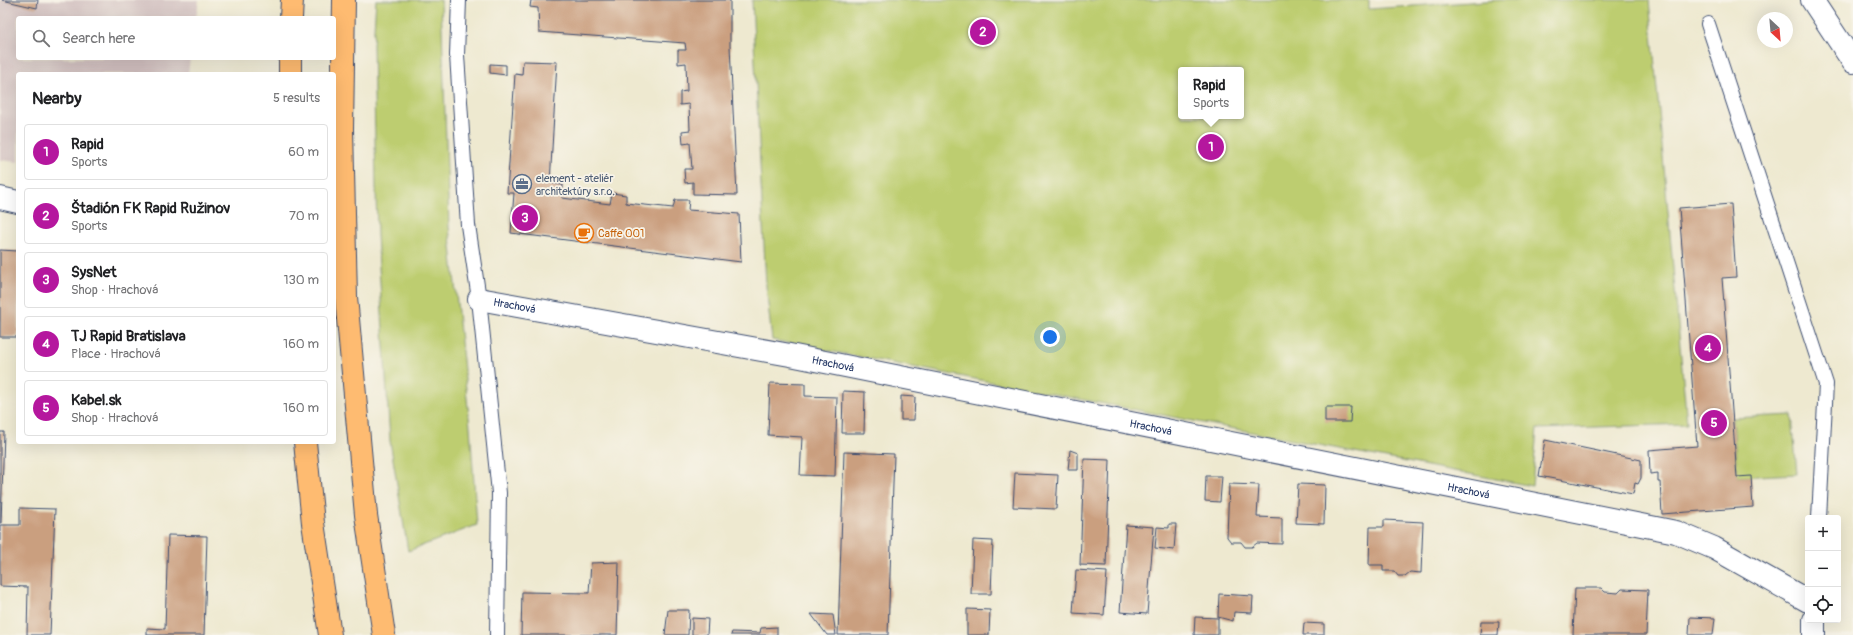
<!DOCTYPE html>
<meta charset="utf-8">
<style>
:root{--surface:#fff;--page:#f6f6f6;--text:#202124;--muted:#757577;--line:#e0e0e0;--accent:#b5179e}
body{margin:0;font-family:Pangolin,sans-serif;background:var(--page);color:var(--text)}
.controls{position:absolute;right:12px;bottom:12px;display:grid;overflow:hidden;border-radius:4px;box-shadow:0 4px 16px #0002}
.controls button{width:36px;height:36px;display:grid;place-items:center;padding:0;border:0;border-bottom:1px solid var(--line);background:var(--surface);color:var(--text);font:20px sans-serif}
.compass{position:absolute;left:1757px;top:12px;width:36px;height:36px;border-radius:50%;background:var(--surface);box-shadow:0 4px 16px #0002;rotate:154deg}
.you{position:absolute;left:1050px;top:337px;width:14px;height:14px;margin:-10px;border:3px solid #fff;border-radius:50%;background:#1a73e8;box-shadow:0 0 0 6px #1a73e833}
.badge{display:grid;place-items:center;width:26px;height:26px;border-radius:50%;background:var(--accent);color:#fff;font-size:13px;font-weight:700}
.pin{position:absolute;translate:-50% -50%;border:2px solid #fff;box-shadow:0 1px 4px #0006}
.popup{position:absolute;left:1178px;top:67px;width:66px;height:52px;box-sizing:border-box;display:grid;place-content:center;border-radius:4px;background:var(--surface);filter:drop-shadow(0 1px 3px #0005);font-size:13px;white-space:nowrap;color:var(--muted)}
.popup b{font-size:15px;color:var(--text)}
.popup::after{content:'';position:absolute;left:50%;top:100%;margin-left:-8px;border:8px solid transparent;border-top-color:var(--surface)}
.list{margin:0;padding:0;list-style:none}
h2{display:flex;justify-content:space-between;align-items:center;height:52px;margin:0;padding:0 16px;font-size:17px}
h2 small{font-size:13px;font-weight:400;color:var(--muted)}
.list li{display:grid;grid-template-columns:26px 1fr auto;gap:12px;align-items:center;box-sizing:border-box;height:56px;margin:0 8px 8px;padding:0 8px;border:1px solid var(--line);border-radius:4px}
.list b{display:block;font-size:15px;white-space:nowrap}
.list p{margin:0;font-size:13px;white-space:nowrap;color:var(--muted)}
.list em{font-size:13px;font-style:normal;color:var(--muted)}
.icon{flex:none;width:22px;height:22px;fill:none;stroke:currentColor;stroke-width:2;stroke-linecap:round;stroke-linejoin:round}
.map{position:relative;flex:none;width:1853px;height:635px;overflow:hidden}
.search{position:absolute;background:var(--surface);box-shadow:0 4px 16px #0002;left:16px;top:16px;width:320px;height:44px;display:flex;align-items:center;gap:10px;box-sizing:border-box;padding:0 14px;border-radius:4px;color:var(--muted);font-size:15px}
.panel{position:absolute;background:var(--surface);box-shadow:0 4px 16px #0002;left:16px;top:72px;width:320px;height:372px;border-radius:4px}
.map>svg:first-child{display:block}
.industrial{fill:#d1bfbf}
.green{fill:#bdcd6f;stroke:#6c7e66;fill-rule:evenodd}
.building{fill:#ca9f7f}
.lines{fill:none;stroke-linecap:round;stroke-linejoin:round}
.service-casing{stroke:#3b4b6f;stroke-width:16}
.minor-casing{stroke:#3b4b6f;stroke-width:24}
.motorway-casing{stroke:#3b4b6f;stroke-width:24}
.service{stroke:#fff;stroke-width:14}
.minor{stroke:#fff;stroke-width:22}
.motorway{stroke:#febb71;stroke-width:22}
.labels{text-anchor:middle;stroke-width:3.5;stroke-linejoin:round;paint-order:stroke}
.service-label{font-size:11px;fill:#4e5e75;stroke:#f7f3e8;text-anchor:start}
.food-label{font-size:11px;fill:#c56008;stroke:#f7f3e8;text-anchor:start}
.street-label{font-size:11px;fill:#1b2f5e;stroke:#f7f3e8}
</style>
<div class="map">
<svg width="1853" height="635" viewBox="0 0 1853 635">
<rect width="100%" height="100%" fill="#f7f3e8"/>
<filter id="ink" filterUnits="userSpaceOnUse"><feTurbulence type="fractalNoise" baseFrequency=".025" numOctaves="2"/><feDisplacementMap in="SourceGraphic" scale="8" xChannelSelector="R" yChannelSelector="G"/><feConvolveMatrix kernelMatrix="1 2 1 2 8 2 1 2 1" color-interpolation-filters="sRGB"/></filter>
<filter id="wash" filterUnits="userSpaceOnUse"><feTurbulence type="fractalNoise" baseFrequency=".012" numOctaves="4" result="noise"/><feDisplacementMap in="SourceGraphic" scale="16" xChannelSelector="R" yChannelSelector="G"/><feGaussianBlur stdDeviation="0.9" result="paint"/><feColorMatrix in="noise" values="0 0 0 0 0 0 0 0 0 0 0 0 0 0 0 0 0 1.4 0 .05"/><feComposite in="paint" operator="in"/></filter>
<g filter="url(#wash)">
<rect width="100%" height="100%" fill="#eee9d0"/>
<polygon class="industrial" points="0,0 199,0 196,18 18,18 18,58 190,58 188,74 18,74 18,162 0,160"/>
<g class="green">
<polygon points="376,0 441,0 449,227 470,427 477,525 408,551 390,441 377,235 373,45"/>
<path d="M 752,0 L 1369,0 L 1369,9 L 1501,0 L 1649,0 L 1687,424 L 1537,429 L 1532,486 L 772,340 L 766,286 ZM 1181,70 L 1241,70 L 1241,116 L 1181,116 Z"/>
<polygon points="1792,415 1797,474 1737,477 1733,418"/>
</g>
<g id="blocks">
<g class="building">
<polygon points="2,0 38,0 37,8"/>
<polygon points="531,0 730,0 730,46 737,195 693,194 693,182 685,183 684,169 692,169 690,143 683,144 682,131 690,130 689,104 680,105 680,92 687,91 686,63 678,64 678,50 686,50 685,43 539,32 538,8 530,7"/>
<polygon points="523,61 557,62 550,183 563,185 562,198 610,204 612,193 626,195 626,203 673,208 675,200 689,200 688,210 739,214 741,262 511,233 514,193 507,193 515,74 522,75"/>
<polygon points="490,64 506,65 506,75 490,73"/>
<polygon points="1731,204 1736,277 1722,278 1737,477 1751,476 1753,507 1662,514 1660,482 1658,482 1658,473 1650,474 1649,450 1697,446 1679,208"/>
<polygon points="0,250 18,251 18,337 0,337"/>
<polygon points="770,383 805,384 805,396 837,397 835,476 800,475 802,437 768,435"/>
<polygon points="843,391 865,392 864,433 842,433"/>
<polygon points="901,396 915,397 914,420 901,420"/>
<polygon points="1325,407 1351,407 1350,422 1325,422"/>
<polygon points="0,432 4,432 1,523 0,523"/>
<polygon points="1545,440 1641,460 1641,478 1638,484 1635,483 1633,494 1539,476"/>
<polygon points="1070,450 1078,453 1078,470 1068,470"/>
<polygon points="844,452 894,454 888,635 838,635"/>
<polygon points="1084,459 1110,460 1106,566 1080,565"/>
<polygon points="1015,473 1058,475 1056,509 1013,507"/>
<polygon points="1206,476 1222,476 1220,502 1205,501"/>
<polygon points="1229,484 1259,485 1257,517 1282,518 1282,544 1257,543 1252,547 1245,547 1241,542 1231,542 1227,537"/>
<polygon points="1298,484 1325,485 1324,524 1296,523"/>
<polygon points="20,508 55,509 50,635 27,635 28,587 0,586 0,525 20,525"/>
<polygon points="1384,520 1423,522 1421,573 1410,572 1405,576 1398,576 1394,571 1383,571 1383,565 1369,565 1370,527 1384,527"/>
<polygon points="1169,524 1176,524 1174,550 1155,548 1157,527 1169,528"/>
<polygon points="1126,525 1154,527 1147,614 1120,612"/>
<polygon points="168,535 207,536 204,635 147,635 147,628 165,629"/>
<polygon points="973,540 993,541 991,594 971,594"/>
<polygon points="619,562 617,635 521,635 522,592 589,593 591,563"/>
<polygon points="1076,570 1107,572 1104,615 1073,613"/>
<polygon points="1575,588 1601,588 1605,592 1618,593 1622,589 1648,590 1646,635 1573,635"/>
<polygon points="1219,594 1253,596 1252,613 1234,612 1233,621 1218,617"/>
<polygon points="967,609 990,610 989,635 967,635"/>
<polygon points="668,610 689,610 688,635 665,635"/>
<polygon points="811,614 833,615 836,635 827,635"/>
<polygon points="1195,617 1218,618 1218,635 1194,635"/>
<polygon points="1690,617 1715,618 1713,635 1689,635"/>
<polygon points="692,618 708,619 707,635 692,635"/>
<polygon points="1481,622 1499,622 1498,635 1480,635"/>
<polygon points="1304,623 1324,624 1324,635 1303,635"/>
<polygon points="777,627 777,635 731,635 732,632 760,633 761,628"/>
</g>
</g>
</g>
<g filter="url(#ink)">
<use href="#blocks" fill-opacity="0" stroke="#3b4b6f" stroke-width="1"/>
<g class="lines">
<g class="service-casing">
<g id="service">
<polyline points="459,0 457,55 468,225 479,299 499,493 497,635"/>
<polyline points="1708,24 1826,384 1819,518"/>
</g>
</g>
<g class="minor-casing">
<g id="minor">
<polyline points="1812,0 1853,62"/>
<polyline points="0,198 18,202"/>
<path id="s1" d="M 479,299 L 790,355 L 1676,532 L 1714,548 L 1808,601"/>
<polyline points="1814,635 1814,620"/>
</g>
</g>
<g class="motorway-casing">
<g id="motorway">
<polyline points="344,0 342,129 346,297 366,515 384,635"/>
<polyline points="291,18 292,0"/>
<polyline points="290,74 290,58"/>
<polyline points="305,442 313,523 330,635"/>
</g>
</g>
<use href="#service" class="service"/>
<use href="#minor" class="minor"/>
<use href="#motorway" class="motorway"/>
</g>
</g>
<defs>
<g id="office-ring" transform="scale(1)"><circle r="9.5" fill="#f7f3e8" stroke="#5c6f8a" stroke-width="1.5"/><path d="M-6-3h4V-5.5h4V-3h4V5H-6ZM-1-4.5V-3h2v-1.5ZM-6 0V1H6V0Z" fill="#5c6f8a"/></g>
<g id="cafe-ring" transform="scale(1)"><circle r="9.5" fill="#f7f3e8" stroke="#e8710a" stroke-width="1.5"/><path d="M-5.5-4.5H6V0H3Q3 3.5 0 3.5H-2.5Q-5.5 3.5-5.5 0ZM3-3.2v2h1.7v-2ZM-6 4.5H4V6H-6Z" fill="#e8710a"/></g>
</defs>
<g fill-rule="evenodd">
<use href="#office-ring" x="522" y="184"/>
<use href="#cafe-ring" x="584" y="233"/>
</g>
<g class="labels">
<g class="service-label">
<text x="536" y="182">element - ateliér<tspan x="536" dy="13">architektúry s.r.o.</tspan></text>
</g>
<g class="food-label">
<text x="598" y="237">Caffe 001</text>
</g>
<g class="street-label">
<text dy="4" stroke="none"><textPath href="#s1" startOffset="36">Hrachová</textPath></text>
<text dy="4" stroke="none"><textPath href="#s1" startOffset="360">Hrachová</textPath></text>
<text dy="4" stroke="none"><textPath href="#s1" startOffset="684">Hrachová</textPath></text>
<text dy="4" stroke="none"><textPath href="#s1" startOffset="1008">Hrachová</textPath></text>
</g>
</g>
</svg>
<div class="controls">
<button>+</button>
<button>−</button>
<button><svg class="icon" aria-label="locate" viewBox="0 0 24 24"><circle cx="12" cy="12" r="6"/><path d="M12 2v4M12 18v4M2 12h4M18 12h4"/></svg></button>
</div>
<svg class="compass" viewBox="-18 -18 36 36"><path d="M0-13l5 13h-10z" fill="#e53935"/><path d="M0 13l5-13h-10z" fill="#757577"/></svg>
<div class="you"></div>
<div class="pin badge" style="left:1211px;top:147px">1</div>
<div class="popup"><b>Rapid</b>Sports</div>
<div class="pin badge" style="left:983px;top:32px">2</div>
<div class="pin badge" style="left:525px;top:218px">3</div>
<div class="pin badge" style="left:1708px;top:348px">4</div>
<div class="pin badge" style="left:1714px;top:423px">5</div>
<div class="search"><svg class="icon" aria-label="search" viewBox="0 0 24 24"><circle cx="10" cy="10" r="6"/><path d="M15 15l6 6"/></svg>Search here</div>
<section class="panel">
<h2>Nearby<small>5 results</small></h2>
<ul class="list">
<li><span class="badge">1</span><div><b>Rapid</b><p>Sports</p></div><em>60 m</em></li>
<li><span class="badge">2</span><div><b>Štadión FK Rapid Ružinov</b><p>Sports</p></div><em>70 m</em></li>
<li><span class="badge">3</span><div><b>SysNet</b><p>Shop · Hrachová</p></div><em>130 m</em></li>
<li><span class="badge">4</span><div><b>TJ Rapid Bratislava</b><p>Place · Hrachová</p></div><em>160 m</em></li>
<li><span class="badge">5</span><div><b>Kabel.sk</b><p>Shop · Hrachová</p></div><em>160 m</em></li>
</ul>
</section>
</div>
